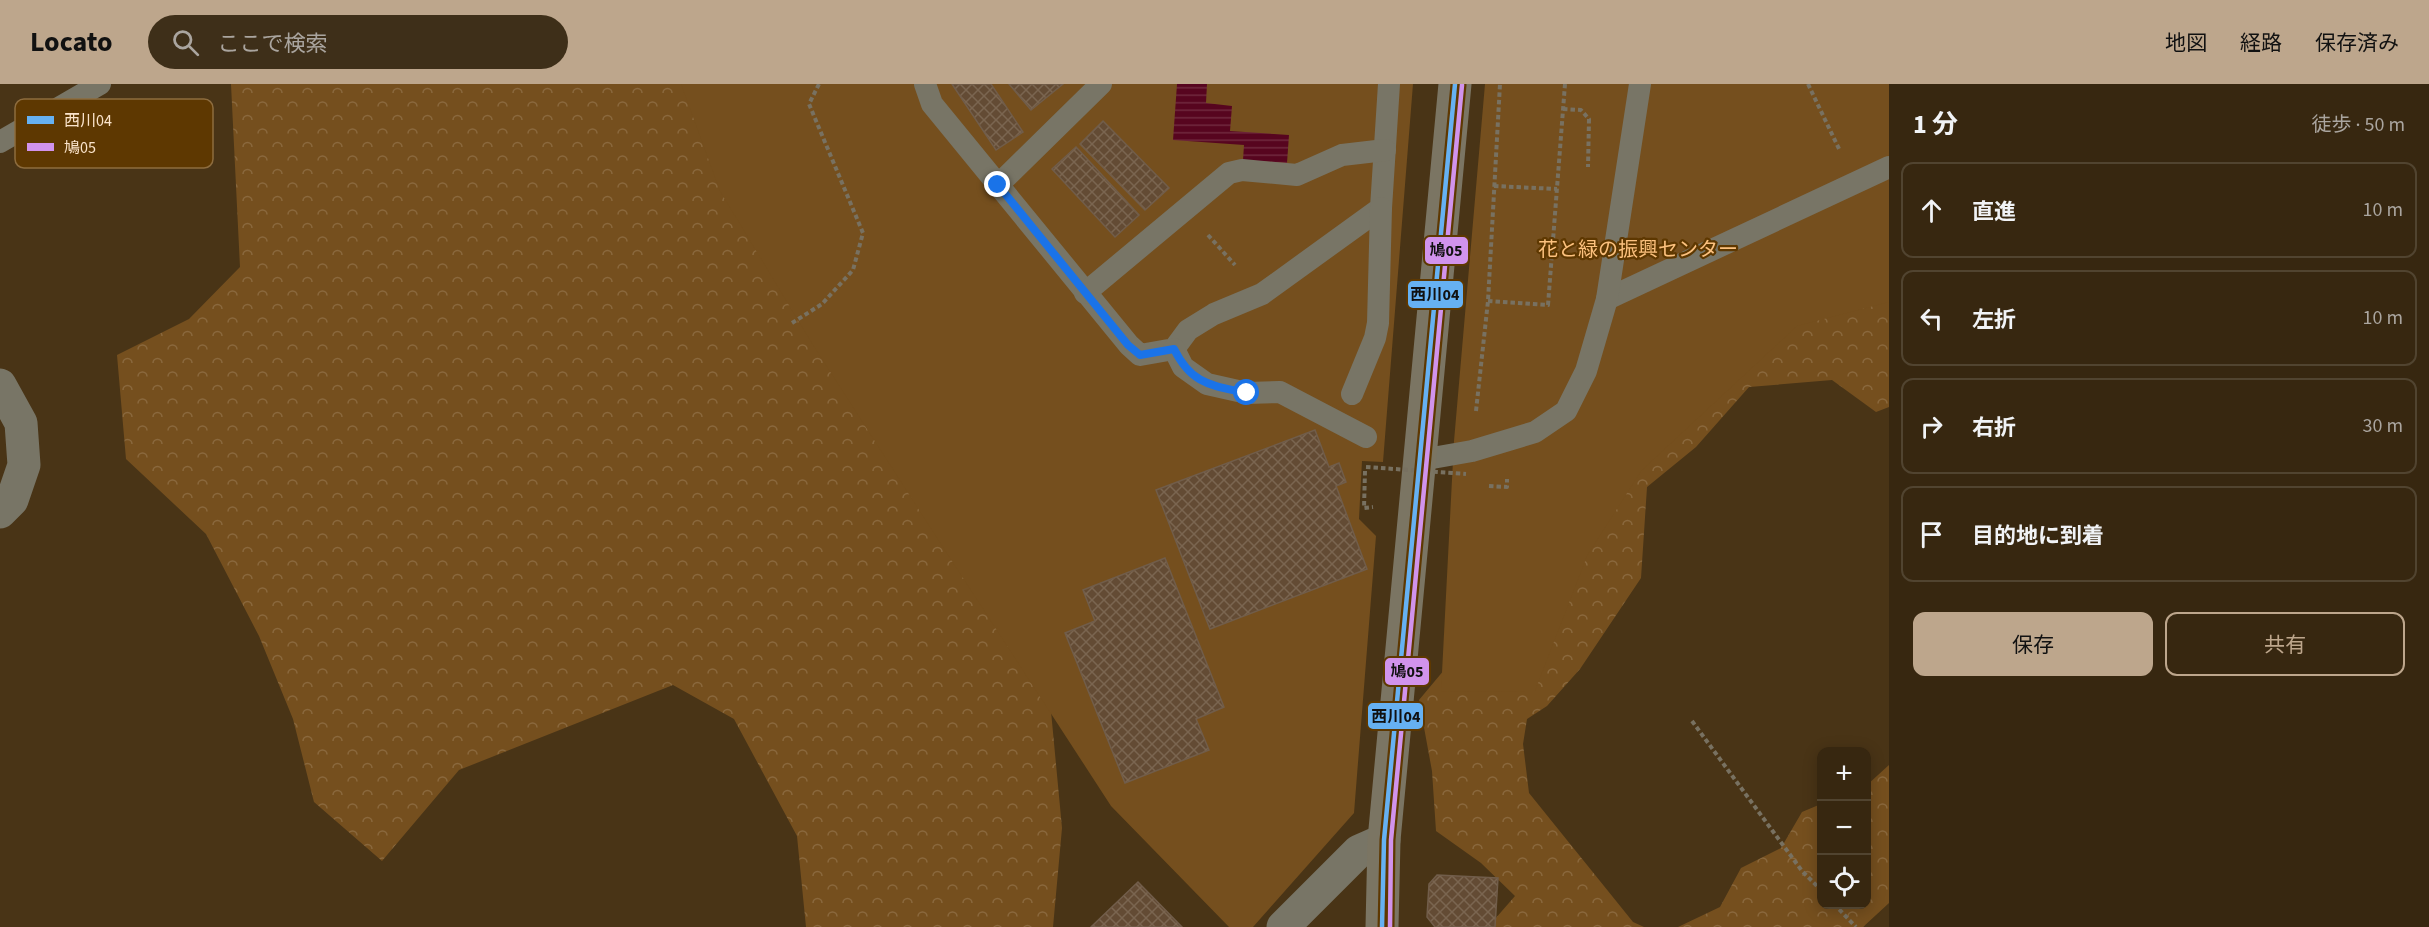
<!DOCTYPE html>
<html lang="ja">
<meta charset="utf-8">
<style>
:root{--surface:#372710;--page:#3e2f19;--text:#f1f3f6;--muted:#aaa59f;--line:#514430;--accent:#bda68c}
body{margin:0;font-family:"Source Sans 3","Noto Sans JP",sans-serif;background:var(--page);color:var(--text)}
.controls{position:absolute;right:18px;bottom:18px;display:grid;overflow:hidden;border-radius:12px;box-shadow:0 3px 15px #0003}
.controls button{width:54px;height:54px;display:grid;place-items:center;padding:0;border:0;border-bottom:2px solid var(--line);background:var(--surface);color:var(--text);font:30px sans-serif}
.stop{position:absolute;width:18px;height:18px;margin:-14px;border:4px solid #1a73e8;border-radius:50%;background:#fff}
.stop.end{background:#1a73e8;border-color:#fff;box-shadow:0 2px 6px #0008}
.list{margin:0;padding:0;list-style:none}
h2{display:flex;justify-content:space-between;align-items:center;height:78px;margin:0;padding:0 24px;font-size:26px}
h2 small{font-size:20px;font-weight:400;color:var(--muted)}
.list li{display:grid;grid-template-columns:39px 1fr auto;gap:18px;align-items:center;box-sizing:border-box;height:96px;margin:0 12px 12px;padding:0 12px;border:2px solid var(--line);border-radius:12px}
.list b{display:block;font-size:22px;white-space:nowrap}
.list em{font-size:20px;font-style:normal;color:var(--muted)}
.actions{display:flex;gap:12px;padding:18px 24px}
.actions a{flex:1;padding:14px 0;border:2px solid var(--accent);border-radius:12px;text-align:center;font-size:21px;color:var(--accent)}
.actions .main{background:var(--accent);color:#111}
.icon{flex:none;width:33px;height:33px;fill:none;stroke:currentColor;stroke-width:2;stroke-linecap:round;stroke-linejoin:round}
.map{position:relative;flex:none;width:1889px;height:843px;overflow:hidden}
header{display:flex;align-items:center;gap:36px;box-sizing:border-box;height:84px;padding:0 30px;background:var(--accent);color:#111}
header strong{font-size:28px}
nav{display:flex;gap:33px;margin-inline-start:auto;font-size:21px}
.search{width:420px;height:54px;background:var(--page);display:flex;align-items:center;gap:15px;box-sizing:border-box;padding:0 21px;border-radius:33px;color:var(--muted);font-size:22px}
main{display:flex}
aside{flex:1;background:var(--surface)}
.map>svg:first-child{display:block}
.forest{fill:url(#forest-crowns)}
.garden{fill:#754f1e}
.water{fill:url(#water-rules)}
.building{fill:url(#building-cross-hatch);stroke:#715d4a;stroke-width:1.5}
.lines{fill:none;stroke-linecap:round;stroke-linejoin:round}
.path{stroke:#787161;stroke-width:4;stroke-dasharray:4.5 3;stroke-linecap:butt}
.service{stroke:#787566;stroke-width:22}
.minor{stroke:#787566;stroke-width:33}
.secondary{stroke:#7b7563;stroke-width:33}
.path-bridge{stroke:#787161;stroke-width:4;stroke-dasharray:4.5 3;stroke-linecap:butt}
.bus-1-casing{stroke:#5e3801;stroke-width:9}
.bus-2-casing{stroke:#5e3801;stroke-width:9}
.bus-1{stroke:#66b1f2;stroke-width:4.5}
.bus-2{stroke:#d193ec;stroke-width:4.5}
.route{stroke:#1a73e8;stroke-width:8}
.labels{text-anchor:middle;stroke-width:4.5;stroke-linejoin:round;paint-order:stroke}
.park-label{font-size:20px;fill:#fcc17e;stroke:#5e3801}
.key{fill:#5e3801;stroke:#8d6c3e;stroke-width:1.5}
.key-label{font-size:16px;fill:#fbe4cb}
.line-badge{stroke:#5e3801;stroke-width:2}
.pale-badge-label{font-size:16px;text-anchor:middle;font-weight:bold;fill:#111}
</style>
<header>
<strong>Locato</strong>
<div class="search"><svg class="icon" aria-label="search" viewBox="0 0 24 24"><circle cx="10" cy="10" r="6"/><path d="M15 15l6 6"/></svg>ここで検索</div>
<nav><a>地図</a><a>経路</a><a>保存済み</a></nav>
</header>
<main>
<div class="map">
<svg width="1889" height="843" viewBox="0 0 1889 843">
<defs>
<pattern id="forest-crowns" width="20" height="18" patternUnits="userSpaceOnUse" patternTransform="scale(1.5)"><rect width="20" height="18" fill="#754f1e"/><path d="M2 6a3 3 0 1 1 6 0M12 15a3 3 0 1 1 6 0" fill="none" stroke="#8a683d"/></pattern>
<pattern id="water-rules" width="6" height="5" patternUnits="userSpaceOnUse" patternTransform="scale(1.5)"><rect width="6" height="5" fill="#57051f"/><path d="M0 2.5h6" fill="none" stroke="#70293e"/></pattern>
<pattern id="building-cross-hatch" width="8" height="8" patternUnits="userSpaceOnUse" patternTransform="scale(1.5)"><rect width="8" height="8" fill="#634b34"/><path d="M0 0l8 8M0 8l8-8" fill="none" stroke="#7a6550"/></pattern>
</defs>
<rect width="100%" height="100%" fill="#493416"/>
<g class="forest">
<polygon points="231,0 1403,0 1041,521 1062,744 1053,843 806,843 797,752 734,635 673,601 459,686 382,777 314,718 293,635 259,552 206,450 126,375 117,271 189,235 240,183"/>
<polygon points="1889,0 1889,323 1876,328 1832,296 1749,303 1696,363 1647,403 1641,494 1580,585 1547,622 1527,635 1523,660 1529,709 1633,838 1644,843 1488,843 1515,812 1481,779 1436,747 1432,687 1419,616 1496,524"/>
<polygon points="1889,681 1889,819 1863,843 1678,843 1720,823 1741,784 1781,764 1802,728 1821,720 1822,820 1866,820 1867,701"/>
</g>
<g class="garden">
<polygon points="681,0 1413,0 1383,378 1362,377 1359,435 1376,452 1354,729 1253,843 1229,843 1111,722 950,474 813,261 720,107"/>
<polygon points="1485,0 1889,0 1889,218 1797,242 1641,387 1587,472 1535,607 1441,608 1454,357"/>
</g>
<polygon class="water" points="1177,0 1207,0 1206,19 1232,22 1230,47 1289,51 1287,79 1243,76 1244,61 1173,56"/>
<g class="building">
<polygon points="952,0 991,0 1023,48 996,66"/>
<polygon points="1009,0 1063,0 1031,26"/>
<polygon points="1103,37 1169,104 1145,126 1080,60"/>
<polygon points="1076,63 1139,131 1115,153 1052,85"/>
<polygon points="1315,346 1329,383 1339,379 1346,398 1336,402 1367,485 1210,545 1156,406"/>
<polygon points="1165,474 1224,623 1196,635 1209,666 1125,699 1065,549 1095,537 1083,506"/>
<polygon points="1437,791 1498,794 1495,843 1435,843 1427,833 1429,800"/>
<polygon points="1138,798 1182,843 1091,843"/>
</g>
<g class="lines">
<g class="path">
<polyline points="1808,0 1840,67"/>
<polyline points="1563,25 1581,26 1589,35 1588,83"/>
<polyline points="1494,102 1557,105"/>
<polyline points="1208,151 1235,181"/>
<polyline points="1488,217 1548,221 1565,0"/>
<polyline points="792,239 822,220 853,186 863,149 809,20 819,0"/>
<polyline points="1476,327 1488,217 1500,0"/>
<polyline points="1365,387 1364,424 1373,423"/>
<polyline points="1489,402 1507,403 1507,395"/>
<polyline points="1692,637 1802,787 1822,807"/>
<polyline points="1834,820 1856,843"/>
</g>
<g class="service">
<polyline points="925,0 932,20 1129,261 1140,271 1174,265 1188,246 1214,230 1262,210 1381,124 1389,0"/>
<polyline points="0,58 100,0"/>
<polyline points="998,101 1101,0"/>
<polyline points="1085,209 1229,89 1242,86 1297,91 1342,71 1385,66"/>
<polyline points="1607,215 1889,83"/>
<polyline points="1174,265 1183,283 1207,300 1247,309 1280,308 1366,353"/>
<polyline points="1352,310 1375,254 1378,239 1381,124"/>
<polyline points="1421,376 1472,367 1535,348 1566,327 1586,287 1607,215 1640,0"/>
</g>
<g class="minor">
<polyline points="0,301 21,339 24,381 12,416 0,428"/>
<polyline points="1283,843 1359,767 1384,756"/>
</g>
<polyline class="secondary" points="1382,843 1384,756 1455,0"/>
<polyline class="path-bridge" points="1366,383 1466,390"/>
<g class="bus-1-casing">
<polyline id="bus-1" points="1382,843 1384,756 1455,0"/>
</g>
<g class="bus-2-casing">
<polyline id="bus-2" points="1390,843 1391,756 1462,1"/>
</g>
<use href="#bus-1" class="bus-1"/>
<use href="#bus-2" class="bus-2"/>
</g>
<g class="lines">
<path class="route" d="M 998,101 L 1128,261 L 1140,271 L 1174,265 C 1192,301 1211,301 1247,309"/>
</g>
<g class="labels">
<g class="park-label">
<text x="1638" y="172">花と緑の振興センター</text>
</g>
</g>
<rect x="15" y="15" width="198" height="69" rx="9" class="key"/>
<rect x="27" y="32" width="27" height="8" fill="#66b1f2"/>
<rect x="27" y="59" width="27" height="8" fill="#d193ec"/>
<g class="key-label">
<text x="64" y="42">西川04</text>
<text x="64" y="69">鳩05</text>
</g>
<g class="line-badge">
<rect x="1424" y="152" width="45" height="29" rx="6" fill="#d193ec"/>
<rect x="1407" y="196" width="57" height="29" rx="6" fill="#66b1f2"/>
<rect x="1384" y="573" width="46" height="29" rx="6" fill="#d193ec"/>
<rect x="1367" y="618" width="57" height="28" rx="6" fill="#66b1f2"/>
</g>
<g class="pale-badge-label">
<text x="1446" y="172">鳩05</text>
<text x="1435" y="216">西川04</text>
<text x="1407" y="593">鳩05</text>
<text x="1396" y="638">西川04</text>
</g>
</svg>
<div class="controls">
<button>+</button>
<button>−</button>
<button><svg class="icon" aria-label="locate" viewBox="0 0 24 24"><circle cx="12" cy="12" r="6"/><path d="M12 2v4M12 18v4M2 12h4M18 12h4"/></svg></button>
</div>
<div class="stop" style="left:1247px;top:309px"></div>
<div class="stop end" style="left:998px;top:101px"></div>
</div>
<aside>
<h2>1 分<small>徒歩 · 50 m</small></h2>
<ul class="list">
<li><svg class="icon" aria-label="ahead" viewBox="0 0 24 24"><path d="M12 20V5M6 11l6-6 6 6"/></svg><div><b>直進</b></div><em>10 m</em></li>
<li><svg class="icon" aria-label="left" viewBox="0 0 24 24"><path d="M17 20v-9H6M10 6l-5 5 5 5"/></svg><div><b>左折</b></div><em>10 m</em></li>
<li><svg class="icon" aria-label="right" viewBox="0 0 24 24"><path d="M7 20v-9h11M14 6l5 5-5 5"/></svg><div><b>右折</b></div><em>30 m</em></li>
<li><svg class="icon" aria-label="arrive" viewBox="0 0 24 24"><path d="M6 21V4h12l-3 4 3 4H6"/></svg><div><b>目的地に到着</b></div></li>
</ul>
<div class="actions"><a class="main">保存</a><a>共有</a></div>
</aside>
</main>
